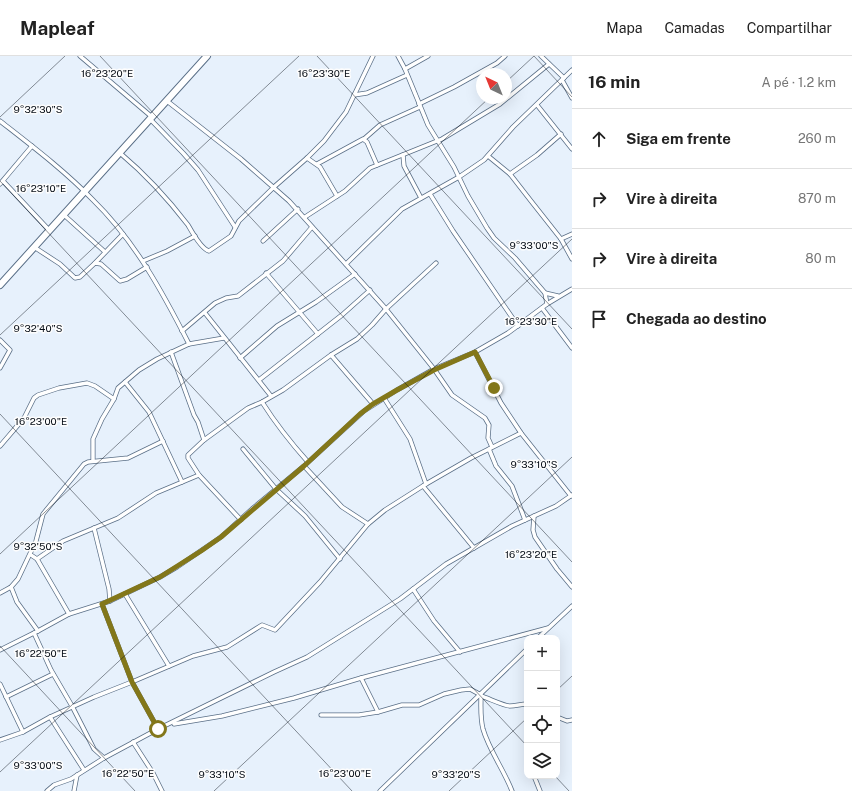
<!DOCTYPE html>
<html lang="pt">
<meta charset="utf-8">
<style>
:root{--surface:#fff;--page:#f6f6f6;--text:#222;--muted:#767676;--line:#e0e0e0}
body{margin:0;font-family:"Public Sans",sans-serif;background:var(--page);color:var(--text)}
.controls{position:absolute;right:12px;bottom:12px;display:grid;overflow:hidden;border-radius:8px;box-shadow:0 4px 16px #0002}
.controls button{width:36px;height:36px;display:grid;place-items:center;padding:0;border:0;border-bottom:1px solid var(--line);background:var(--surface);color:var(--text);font:20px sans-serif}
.compass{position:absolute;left:476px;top:12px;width:36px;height:36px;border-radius:50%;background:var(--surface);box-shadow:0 4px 16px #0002;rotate:317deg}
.stop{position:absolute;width:12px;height:12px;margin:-9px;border:3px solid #83771a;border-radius:50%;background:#fff}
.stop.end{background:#83771a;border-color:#fff;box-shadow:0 1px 4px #0008}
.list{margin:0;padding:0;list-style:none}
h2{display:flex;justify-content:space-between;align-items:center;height:52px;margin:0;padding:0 16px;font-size:17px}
h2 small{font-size:13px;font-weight:400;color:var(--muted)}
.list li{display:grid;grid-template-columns:26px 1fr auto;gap:12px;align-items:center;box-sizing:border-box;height:60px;padding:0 16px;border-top:1px solid var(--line)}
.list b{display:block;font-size:15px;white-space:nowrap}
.list em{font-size:13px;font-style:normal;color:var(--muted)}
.icon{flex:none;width:22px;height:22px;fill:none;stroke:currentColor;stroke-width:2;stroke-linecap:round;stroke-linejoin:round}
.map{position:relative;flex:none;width:572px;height:735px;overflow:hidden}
header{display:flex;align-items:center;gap:24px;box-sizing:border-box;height:56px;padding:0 20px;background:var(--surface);border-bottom:1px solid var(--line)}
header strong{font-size:19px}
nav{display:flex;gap:22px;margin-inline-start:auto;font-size:14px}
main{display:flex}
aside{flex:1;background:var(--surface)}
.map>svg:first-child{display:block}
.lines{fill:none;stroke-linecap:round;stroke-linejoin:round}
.minor-casing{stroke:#5a6f87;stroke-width:5}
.primary-casing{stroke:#5a6f87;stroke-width:8}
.minor{stroke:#fff;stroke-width:3.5}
.primary{stroke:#fff;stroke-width:6}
.route{stroke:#83771a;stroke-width:5}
.ticks{fill:none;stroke:#060d16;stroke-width:1;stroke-opacity:0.45}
.ticks-label{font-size:10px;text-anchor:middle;fill:#060d16;stroke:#fdfdfd;stroke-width:3;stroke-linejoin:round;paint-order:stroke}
</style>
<header>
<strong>Mapleaf</strong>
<nav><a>Mapa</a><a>Camadas</a><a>Compartilhar</a></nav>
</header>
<main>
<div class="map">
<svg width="572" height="735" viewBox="0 0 572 735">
<rect width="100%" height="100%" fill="#e7f1fc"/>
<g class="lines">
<g class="minor-casing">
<g id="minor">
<polyline points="80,0 152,61"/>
<polyline points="398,0 405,13 428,69 454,111 468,140 487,172 494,182 515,202 545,237 547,248"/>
<polyline points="541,0 564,22"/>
<polyline points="405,13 428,0"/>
<polyline points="562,24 572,42"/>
<polyline points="354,39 367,37 407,19"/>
<polyline points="167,45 241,103 289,145 386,253 434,313 452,339 485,362 489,369 488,382 492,391"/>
<polyline points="419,48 454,31 497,7 505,0"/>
<polyline points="537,49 572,93"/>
<polyline points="150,63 183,97 198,114 235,171"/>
<path d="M 0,65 C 32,90 65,115 93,144 C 135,185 163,237 189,288"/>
<polyline points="364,83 380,69 420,51"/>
<path d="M 120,97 C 145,118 168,143 188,169 C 192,176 201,193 209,195 L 231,180 L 239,165 L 274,131 L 307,102 L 324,85 L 346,56 L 373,0"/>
<polyline points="403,99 404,110 421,142"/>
<polyline points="488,100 510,118 531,145 561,183 572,203"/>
<polyline points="307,102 320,111 337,140"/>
<polyline points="317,108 363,83 367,86 377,109"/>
<polyline points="510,118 537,99 561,78"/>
<polyline points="3,125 49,174"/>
<polyline points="0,128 32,90"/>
<polyline points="430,138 453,175 518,270"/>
<polyline points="64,159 105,196"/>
<polyline points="305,161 345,135 370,112 442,83 500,48 549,8"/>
<polyline points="561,183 572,178"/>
<polyline points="263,185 298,153"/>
<polyline points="34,191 60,208 75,222 80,221 95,207 101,208 120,225 127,223 147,211"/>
<polyline points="143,205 167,195 195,180"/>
<polyline points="95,207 123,178"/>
<polyline points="346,208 402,153 459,121 484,104 513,71 572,14"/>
<polyline points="266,217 318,278"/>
<polyline points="545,237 558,240"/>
<polyline points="542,252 572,292"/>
<polyline points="205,257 271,340"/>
<polyline points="182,275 215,247 226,242 238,240 283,205 312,171"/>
<polyline points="0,284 10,294 0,312"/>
<polyline points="171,296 194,359 198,366 204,384"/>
<polyline points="475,296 501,347 521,377 571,440"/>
<polyline points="331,299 373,348"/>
<polyline points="240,302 277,270 316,246 355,218"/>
<polyline points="259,324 342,259 370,234"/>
<polyline points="125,326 149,356 182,426"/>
<polyline points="384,342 410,383 426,428"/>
<path d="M 262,346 C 276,368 291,387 308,406"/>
<polyline points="0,390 24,362 34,342 38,339 59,332 87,327 95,330 114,343"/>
<polyline points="243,393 276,433 305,460 340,503"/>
<polyline points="489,393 496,410 512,430 525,464"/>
<polyline points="93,405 93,383 102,363 114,343 118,332 139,314 157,303 189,288 224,282"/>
<polyline points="304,410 342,451 368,468"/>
<polyline points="423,430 474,492"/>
<polyline points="534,460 533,474 535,481 557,513 572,531"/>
<polyline points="241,464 199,419 188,402 188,399 204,384 248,352 262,346 283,334 331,299 357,283 372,269 386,253 436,207"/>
<polyline points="94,472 109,533 110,545"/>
<polyline points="31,499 37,503 69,558"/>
<polyline points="37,503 63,485 118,462 156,437 199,419"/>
<polyline points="11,531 17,546 38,575"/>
<polyline points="413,533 434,565 460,596"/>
<polyline points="0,537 11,531 18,523 36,485 43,458 84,408 88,406 128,402 163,385"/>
<polyline points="125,538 169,610"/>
<polyline points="102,548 132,626 158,673"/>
<polyline points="34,577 51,614 72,650 94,693 104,702"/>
<polyline points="538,582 572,550"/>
<polyline points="0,594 38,575 69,558 110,545 160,521 177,511 221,481 252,453 304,410 364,355 397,334 434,313 475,296 508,277 547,248 572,233"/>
<polyline points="361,622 378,656"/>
<polyline points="0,628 23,676"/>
<path d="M 481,640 C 488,642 504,650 510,650 C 516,650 521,648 527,648"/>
<polyline points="6,641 53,618"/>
<path d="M 321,659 L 359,659 L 378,656 L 402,649 L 419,649 L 444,638 L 461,634 L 470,633 L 481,639 C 481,650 480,661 483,673 C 489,694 504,714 512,735"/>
<polyline points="50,661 84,714"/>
<polyline points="557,661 567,665 572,664"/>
<polyline points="174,668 222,660 294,642 361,622 548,572"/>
<polyline points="0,684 23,676 50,661 94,641 132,626 193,600 227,591 262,569 275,574 320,526 368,468 385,454 426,428 471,402 521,377"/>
<polyline points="133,686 153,717 162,735"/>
<polyline points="534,720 540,735"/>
<polyline points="47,735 54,729 71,723 104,702 158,673 274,616 307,601 400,543 446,508 512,470 556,450 572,439"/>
<polyline points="74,735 77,719"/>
<polyline points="380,735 527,593"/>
</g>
</g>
<g class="primary-casing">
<polyline id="primary" points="0,229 207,0"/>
</g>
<use href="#minor" class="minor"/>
<use href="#primary" class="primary"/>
</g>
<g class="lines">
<polyline class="route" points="158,673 132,626 102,548 160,521 201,495 221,481 304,410 360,358 373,348 397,334 434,314 475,296 494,332"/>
</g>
<path class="ticks" d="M 100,0 L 572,506M 317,0 L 572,273M 534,0 L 572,41M 506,26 L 534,0M 0,61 L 65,0M 0,125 L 527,690M 0,279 L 299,0M 0,358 L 352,735M 0,498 L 489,42M 0,590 L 135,735M 557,634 L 572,620M 0,716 L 572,183M 555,720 L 569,735M 214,735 L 572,401M 449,735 L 527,662"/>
<g class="ticks-label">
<text x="107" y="21">16°23'20"E</text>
<text x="324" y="21">16°23'30"E</text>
<text x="38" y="57">9°32'30"S</text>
<text x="41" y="136">16°23'10"E</text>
<text x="534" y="193">9°33'00"S</text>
<text x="531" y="269">16°23'30"E</text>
<text x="38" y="276">9°32'40"S</text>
<text x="41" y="369">16°23'00"E</text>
<text x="534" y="412">9°33'10"S</text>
<text x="38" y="494">9°32'50"S</text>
<text x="531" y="502">16°23'20"E</text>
<text x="41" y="601">16°22'50"E</text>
<text x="38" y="713">9°33'00"S</text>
<text x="128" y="721">16°22'50"E</text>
<text x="345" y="721">16°23'00"E</text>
<text x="222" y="722">9°33'10"S</text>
<text x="456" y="722">9°33'20"S</text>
</g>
</svg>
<div class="controls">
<button>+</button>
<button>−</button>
<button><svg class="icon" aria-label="locate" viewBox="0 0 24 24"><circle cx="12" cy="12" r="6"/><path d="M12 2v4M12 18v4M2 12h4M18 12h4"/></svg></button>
<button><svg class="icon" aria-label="layers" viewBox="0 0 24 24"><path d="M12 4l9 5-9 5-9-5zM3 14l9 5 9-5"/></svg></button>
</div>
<svg class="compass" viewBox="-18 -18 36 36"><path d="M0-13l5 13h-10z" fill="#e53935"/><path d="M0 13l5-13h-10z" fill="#767676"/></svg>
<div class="stop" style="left:158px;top:673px"></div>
<div class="stop end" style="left:494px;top:332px"></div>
</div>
<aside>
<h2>16 min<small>A pé · 1.2 km</small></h2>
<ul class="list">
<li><svg class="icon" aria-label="ahead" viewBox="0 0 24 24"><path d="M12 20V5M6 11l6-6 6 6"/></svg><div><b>Siga em frente</b></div><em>260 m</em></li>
<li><svg class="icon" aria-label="right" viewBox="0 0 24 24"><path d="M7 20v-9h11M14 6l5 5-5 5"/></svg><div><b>Vire à direita</b></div><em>870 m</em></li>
<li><svg class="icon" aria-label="right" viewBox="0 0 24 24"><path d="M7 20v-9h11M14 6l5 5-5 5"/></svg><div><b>Vire à direita</b></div><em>80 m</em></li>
<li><svg class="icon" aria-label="arrive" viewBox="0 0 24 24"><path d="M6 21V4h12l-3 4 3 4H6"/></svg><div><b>Chegada ao destino</b></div></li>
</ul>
</aside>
</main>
